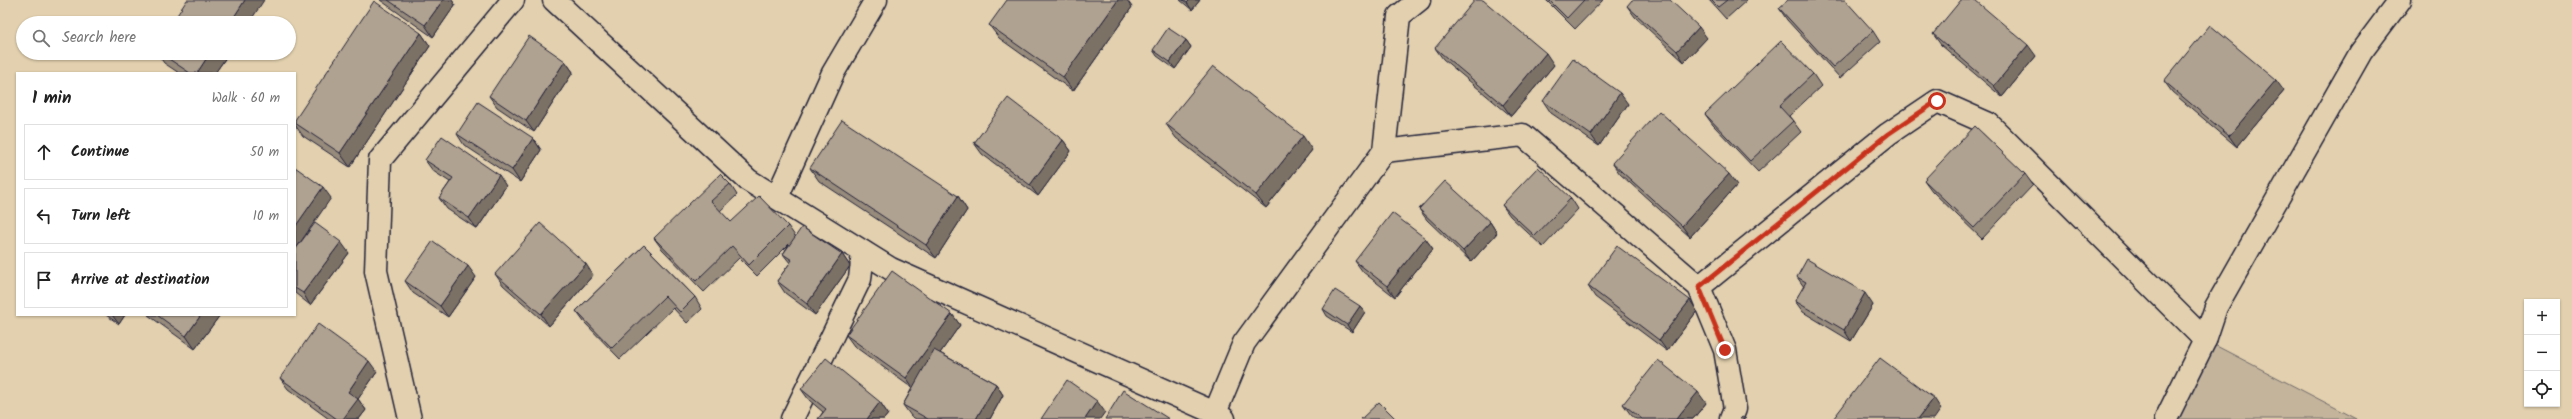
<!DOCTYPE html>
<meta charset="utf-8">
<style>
:root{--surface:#fff;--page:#f2f2f2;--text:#222;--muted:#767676;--line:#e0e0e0}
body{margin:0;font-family:Kalam,sans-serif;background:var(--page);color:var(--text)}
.controls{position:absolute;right:12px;bottom:12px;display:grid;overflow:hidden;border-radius:0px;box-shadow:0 1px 3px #0004}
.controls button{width:36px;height:36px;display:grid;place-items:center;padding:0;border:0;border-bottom:1px solid var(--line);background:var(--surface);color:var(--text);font:20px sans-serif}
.stop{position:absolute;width:12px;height:12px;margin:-9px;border:3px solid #c8321e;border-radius:50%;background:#fff}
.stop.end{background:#c8321e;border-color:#fff;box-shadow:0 1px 4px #0008}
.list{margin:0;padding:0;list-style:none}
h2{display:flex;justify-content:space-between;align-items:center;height:52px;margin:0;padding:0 16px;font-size:17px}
h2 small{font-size:13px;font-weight:400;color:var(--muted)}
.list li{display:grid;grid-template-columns:26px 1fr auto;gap:12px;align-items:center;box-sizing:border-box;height:56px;margin:0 8px 8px;padding:0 8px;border:1px solid var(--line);border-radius:0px}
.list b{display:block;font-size:15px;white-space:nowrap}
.list em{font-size:13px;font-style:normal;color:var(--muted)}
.icon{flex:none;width:22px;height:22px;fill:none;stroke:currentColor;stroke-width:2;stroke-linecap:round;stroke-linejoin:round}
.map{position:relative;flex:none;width:2572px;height:419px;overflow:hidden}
.search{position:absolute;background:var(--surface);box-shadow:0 1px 3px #0004;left:16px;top:16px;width:280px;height:44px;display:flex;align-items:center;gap:10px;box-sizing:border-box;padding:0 14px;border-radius:22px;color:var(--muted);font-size:15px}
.panel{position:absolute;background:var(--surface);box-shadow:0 1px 3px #0004;left:16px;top:72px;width:280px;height:244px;border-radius:0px}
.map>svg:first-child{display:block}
.green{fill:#c3b49b;stroke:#726b6b}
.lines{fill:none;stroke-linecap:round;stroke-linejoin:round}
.street-casing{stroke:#22223b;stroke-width:25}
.secondary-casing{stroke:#22223b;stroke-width:25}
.street{stroke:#e2d0ae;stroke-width:22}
.secondary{stroke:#e2d0ae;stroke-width:22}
.wall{fill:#978b7c;stroke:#22223b}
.shaded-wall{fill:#7b7165;stroke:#22223b}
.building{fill:#b0a290;stroke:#22223b}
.route{stroke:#c8321e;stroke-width:5}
</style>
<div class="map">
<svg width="2572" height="419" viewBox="0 0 2572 419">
<rect width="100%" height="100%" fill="#e2d0ae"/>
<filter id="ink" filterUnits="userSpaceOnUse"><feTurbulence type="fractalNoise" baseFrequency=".025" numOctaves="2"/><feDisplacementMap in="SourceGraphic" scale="8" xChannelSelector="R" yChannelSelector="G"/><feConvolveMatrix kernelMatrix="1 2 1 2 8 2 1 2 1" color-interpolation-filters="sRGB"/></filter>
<g filter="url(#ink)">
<polygon class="green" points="2205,340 2357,419 2166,419"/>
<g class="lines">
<g class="street-casing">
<g id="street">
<polyline points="554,0 748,180 891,269 1215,413 1224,419"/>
<polyline points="1384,151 1523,135 1699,287 1725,350 1735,409 1731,419"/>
<polyline points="777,197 833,73 876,0"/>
<polyline points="1699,287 1888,134 1937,101 1989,124 2205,340"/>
<polyline points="1215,413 1244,343 1384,151 1399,16 1419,0"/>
<polyline points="792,419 860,279 863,252"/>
<polyline points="2166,419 2205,340 2216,307 2361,52 2400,0"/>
</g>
</g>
<g class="secondary-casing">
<polyline id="secondary" points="410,419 376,271 380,160 513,0"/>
</g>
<use href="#street" class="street"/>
<use href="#secondary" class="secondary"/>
</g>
<g class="wall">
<polygon points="380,0 452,0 455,5 433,37"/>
<polygon points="1180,0 1200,0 1192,10"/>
<polygon points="1546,0 1603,0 1575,29"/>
<polygon points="1709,0 1747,0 1726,19"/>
<polygon points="1627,6 1707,38 1684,62 1635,17"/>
<polygon points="1132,7 1073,91 999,38 989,25"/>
<polygon points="1779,8 1873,31 1880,42 1840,78 1787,20"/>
<polygon points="421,33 430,46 350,167 303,136 295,125 295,120"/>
<polygon points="1933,34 2036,56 2002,97 1941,45"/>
<polygon points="1186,40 1191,47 1175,69 1157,56 1153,50"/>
<polygon points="1435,48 1554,65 1511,116 1443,59"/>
<polygon points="157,53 229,53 215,73 179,73 164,63"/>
<polygon points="565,61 573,72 534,132 497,107 489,96"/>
<polygon points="1813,74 1821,86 1789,116 1793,121 1801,132 1758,172 1713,125 1705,114"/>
<polygon points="2164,81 2284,91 2237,147 2172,92"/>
<polygon points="1543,101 1628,104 1599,146 1551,113"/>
<polygon points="1166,124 1312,150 1266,208 1176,138"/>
<polygon points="457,134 533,138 541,150 520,182 464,145"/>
<polygon points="1063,140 1071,151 1038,196 982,154 974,143"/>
<polygon points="425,160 506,186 477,229 447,209 439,198 450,182 433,171"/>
<polygon points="1612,163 1737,185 1690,237 1620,174"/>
<polygon points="810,168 958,196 967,210 936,258 819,181"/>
<polygon points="2025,174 2033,185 1982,239 1932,191 1924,180"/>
<polygon points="730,184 737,195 720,211 731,222 788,226 795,236 842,254 850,266 815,315 785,293 777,281 790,263 783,254 789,244 757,276 739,258 704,292 662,249 654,238"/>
<polygon points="1571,198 1578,209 1543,247 1510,216 1502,205"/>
<polygon points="1419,209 1490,222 1497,233 1471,262 1427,220"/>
<polygon points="1425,238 1433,249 1395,297 1363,272 1355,261"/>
<polygon points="644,245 695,297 702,309 687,323 673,308 620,359 584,322 576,311"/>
<polygon points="295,250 349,253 310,305 295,293"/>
<polygon points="495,274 593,275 549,326 503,285"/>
<polygon points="476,277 448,317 413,293 405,281"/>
<polygon points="1797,277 1873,305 1851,341 1803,312 1795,301 1804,287"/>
<polygon points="1588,286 1697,311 1667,351 1595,297"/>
<polygon points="1360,306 1365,312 1352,332 1327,316 1323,309"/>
<polygon points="952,314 960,325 940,353 996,384 1003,395 990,419 916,419 911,416 903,405 912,388 854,346 846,335"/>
<polygon points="106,315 125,315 119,324"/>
<polygon points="148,315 220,315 195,349"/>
<polygon points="377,372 358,399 366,410 359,419 329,419 288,389 280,378"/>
<polygon points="801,389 880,402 888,414 884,419 818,419 823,412 809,400"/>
<polygon points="1706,403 1693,419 1636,419 1631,415 1623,404"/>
</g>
<g class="shaded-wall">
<polygon points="245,0 264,0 249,23 230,23"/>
<polygon points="443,0 452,0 455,5 433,37 425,25"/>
<polygon points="1118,0 1127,0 1132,7 1073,91 1063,77"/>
<polygon points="1190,0 1200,0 1192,10 1187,3"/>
<polygon points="1699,27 1707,38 1684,62 1677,51"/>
<polygon points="421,33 430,46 350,167 340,153"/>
<polygon points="1186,40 1191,47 1175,69 1170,62"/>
<polygon points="2028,45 2036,56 2002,97 1994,86"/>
<polygon points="210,53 229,53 215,73 197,73"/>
<polygon points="1546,53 1554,65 1511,116 1503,105"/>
<polygon points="565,61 573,72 534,132 526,121"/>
<polygon points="2276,80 2284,91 2237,147 2229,136"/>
<polygon points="1620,93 1628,104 1599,146 1591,135"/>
<polygon points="1303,136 1312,150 1266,208 1256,195"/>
<polygon points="533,138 541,150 520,182 512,170"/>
<polygon points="1063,140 1071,151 1038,196 1030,185"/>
<polygon points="1729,174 1737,185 1690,237 1682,226"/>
<polygon points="499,175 506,186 477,229 469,218"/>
<polygon points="323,187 331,198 295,250 295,227"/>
<polygon points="958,196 967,210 936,258 926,245"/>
<polygon points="1490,222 1497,233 1471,262 1463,251"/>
<polygon points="1425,238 1433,249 1395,297 1387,286"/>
<polygon points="341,242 349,253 310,305 303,293"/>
<polygon points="842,254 850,266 815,315 807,304"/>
<polygon points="586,264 593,275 549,326 541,314"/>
<polygon points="468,266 476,277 448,317 440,306"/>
<polygon points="1865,293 1873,305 1851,341 1844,330"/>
<polygon points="1690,300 1697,311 1667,351 1659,340"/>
<polygon points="1360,306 1365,312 1352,332 1347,325"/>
<polygon points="952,314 960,325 914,390 906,378"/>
<polygon points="112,315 125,315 119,324"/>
<polygon points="201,315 220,315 195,349 186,336"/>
<polygon points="369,361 377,372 358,399 366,410 359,419 343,419 348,392"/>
<polygon points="996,384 1003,395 990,419 976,419"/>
<polygon points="1698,392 1706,403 1693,419 1676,419"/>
<polygon points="1934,398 1941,409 1934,419 1918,419"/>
<polygon points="1097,401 1105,412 1100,419 1085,419"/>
<polygon points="880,402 888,414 884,419 867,419"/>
</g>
<g class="building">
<polygon points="187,0 245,0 230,23 172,23"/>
<polygon points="388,0 443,0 425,25"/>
<polygon points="1007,0 1118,0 1063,77 989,25"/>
<polygon points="1183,0 1190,0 1187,3"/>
<polygon points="1475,0 1483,0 1546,53 1503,105 1435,48"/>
<polygon points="1549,0 1584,0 1567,18"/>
<polygon points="1632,0 1670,0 1699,27 1677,51 1627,6"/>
<polygon points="1711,0 1727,0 1718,7"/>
<polygon points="1788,0 1845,0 1873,31 1833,67 1779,8"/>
<polygon points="1961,0 1975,0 2028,45 1994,86 1933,34"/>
<polygon points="374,1 421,33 340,153 295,123 295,120"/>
<polygon points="2210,25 2276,80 2229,136 2164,81"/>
<polygon points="1168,28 1186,40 1170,62 1153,50"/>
<polygon points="529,36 565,61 526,121 489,96"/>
<polygon points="1781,41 1813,74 1779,106 1793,121 1750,161 1705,114"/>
<polygon points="160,53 210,53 197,73 190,73"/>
<polygon points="1573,59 1620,93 1591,135 1543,101"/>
<polygon points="1213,66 1303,136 1256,195 1166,124"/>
<polygon points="1008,98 1063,140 1030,185 974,143"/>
<polygon points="478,102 533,138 512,170 457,134"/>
<polygon points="1659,111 1729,174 1682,226 1612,163"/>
<polygon points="842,120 958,196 926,245 810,168"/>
<polygon points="1975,126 2025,174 1974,228 1924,180"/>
<polygon points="442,136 499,175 469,218 439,198 453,178 425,160"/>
<polygon points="295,167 323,187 295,227"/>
<polygon points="1538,167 1571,198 1535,236 1502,205"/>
<polygon points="720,174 730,184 711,201 731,222 759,196 788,226 749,265 732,246 696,281 654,238"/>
<polygon points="1445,181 1490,222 1463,251 1419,209"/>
<polygon points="1392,213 1425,238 1387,286 1355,261"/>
<polygon points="315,223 341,242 303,293 295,288 295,250"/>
<polygon points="540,223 586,264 541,314 495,274"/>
<polygon points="802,227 842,254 807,304 777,281 792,260 783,254"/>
<polygon points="433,241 468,266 440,306 405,281"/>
<polygon points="644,245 695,297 680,312 665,296 612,348 576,311"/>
<polygon points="1617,246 1690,300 1659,340 1588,286"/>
<polygon points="1807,259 1865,293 1844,330 1795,301 1806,282 1797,277"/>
<polygon points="892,271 952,314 906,378 846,335"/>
<polygon points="1335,290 1360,306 1347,325 1323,309"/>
<polygon points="157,315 201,315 186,336"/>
<polygon points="318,324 369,361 348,392 358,399 343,419 337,419 280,378"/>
<polygon points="934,350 996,384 976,419 928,419 903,405"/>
<polygon points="826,358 880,402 867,419 818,419 826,409 801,389"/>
<polygon points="1880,358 1934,398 1918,419 1833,419"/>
<polygon points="1658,360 1698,392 1676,419 1642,419 1623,404"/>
<polygon points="1067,380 1097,401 1085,419 1041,419"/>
<polygon points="1123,390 1169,419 1105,419"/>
<polygon points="1379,402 1396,419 1361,419"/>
<polygon points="1742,417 1746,419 1740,419"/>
</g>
</g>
<g class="lines" filter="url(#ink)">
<polyline class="route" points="1725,350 1699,287 1888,134 1937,101"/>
</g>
</svg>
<div class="controls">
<button>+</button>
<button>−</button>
<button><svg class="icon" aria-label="locate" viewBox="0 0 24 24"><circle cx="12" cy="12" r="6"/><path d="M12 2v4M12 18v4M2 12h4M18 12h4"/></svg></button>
</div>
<div class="stop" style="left:1937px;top:101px"></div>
<div class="stop end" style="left:1725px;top:350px"></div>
<div class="search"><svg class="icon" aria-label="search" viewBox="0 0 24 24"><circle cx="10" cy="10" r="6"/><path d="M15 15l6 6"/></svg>Search here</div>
<section class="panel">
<h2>1 min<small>Walk · 60 m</small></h2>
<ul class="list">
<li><svg class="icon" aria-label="ahead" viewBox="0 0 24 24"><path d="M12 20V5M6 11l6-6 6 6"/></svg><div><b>Continue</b></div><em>50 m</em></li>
<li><svg class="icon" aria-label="left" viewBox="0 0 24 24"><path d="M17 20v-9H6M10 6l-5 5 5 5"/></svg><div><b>Turn left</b></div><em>10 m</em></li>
<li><svg class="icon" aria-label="arrive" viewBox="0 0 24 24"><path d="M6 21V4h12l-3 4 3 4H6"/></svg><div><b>Arrive at destination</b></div></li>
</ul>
</section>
</div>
